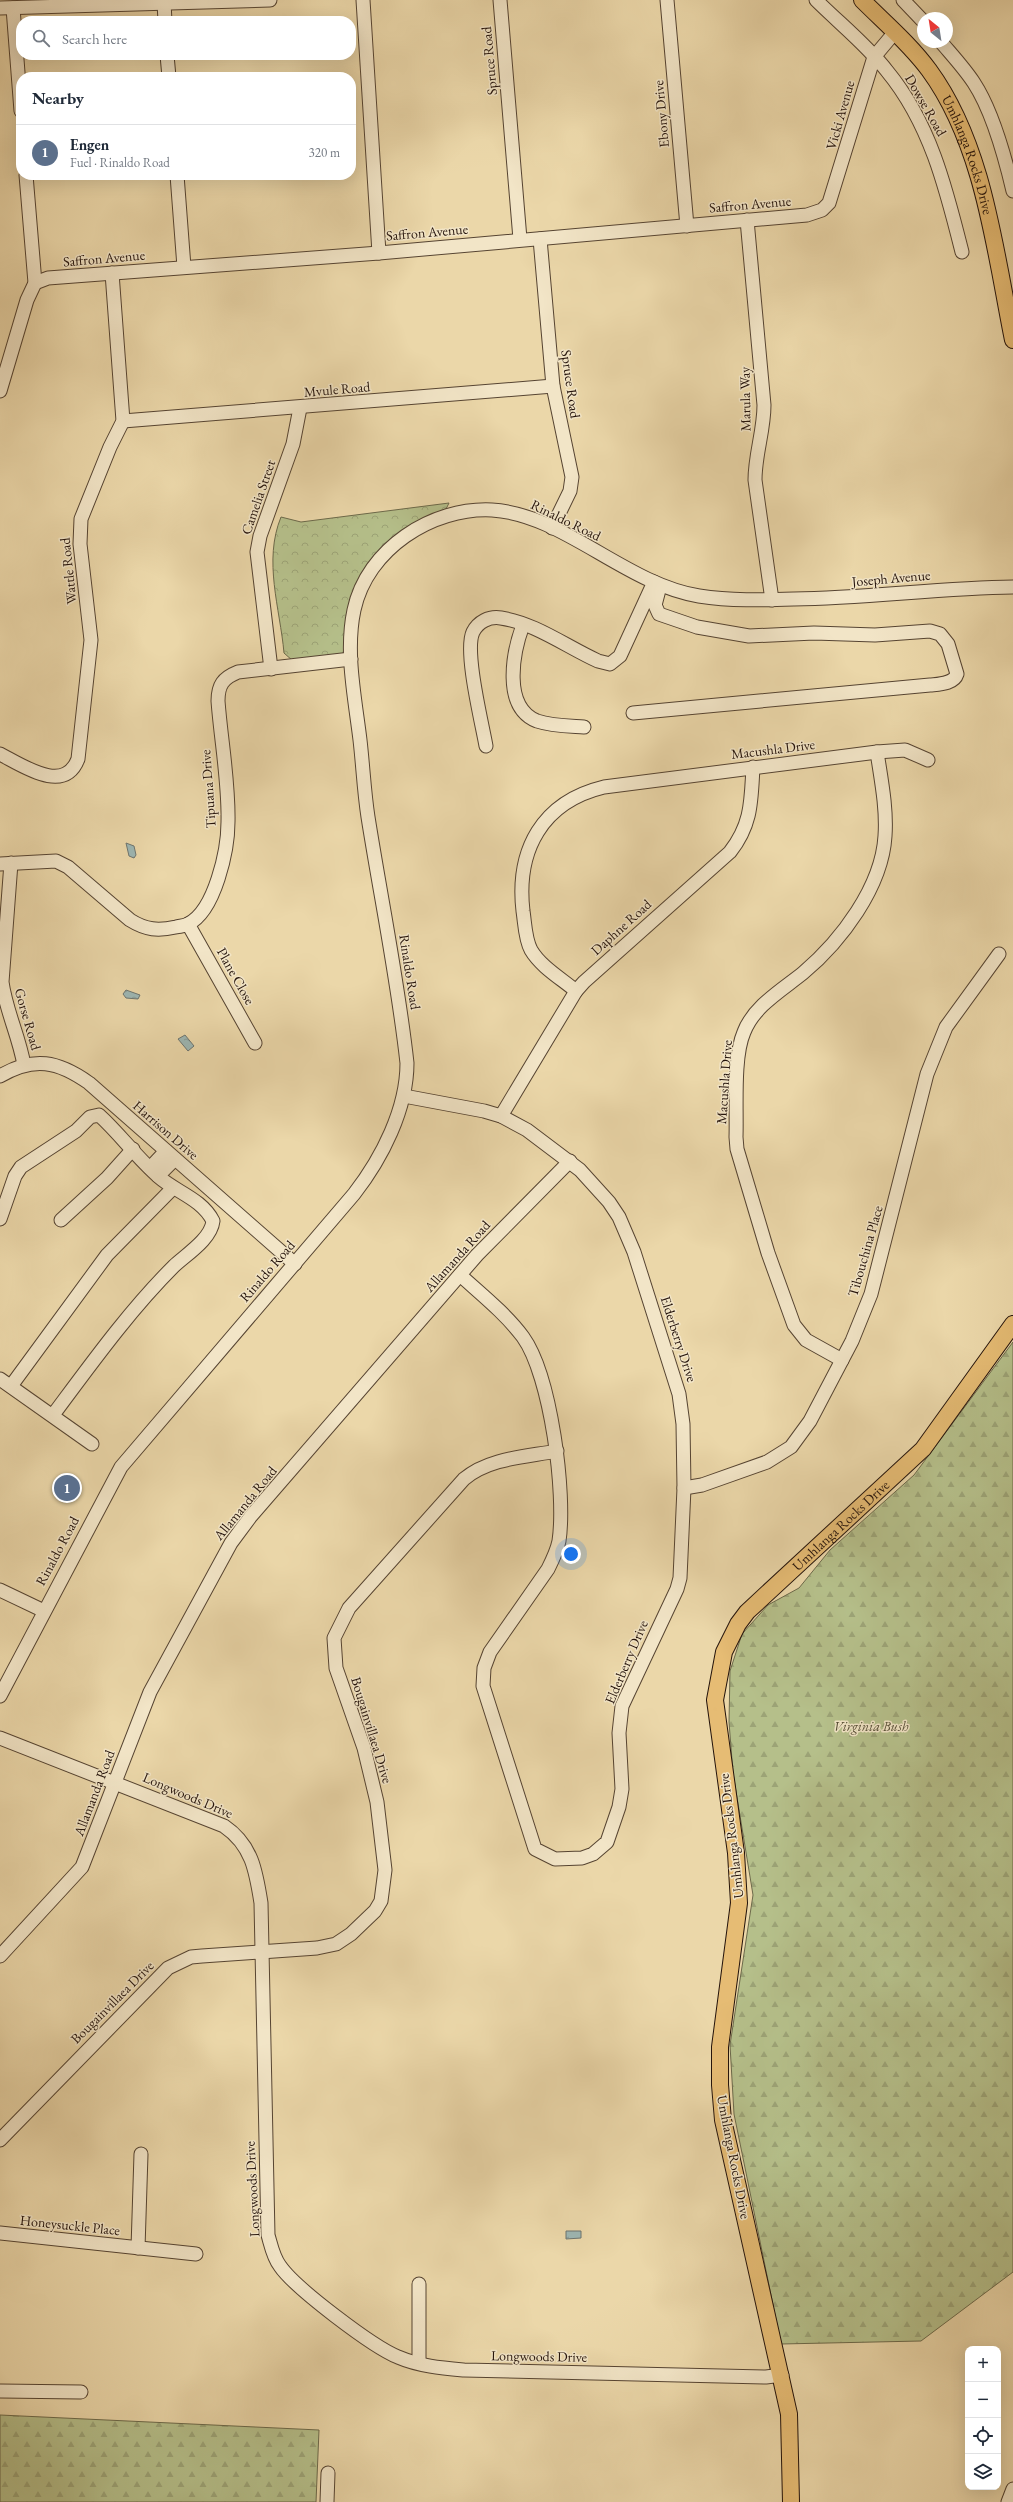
<!DOCTYPE html>
<meta charset="utf-8">
<style>
:root{--surface:#fff;--page:#f2f2f3;--text:#1f2937;--muted:#747a83;--line:#e0e1e3;--accent:#7c3aed}
body{margin:0;font-family:"EB Garamond",serif;background:var(--page);color:var(--text)}
.controls{position:absolute;right:12px;bottom:12px;display:grid;overflow:hidden;border-radius:8px;box-shadow:0 4px 16px #0002}
.controls button{width:36px;height:36px;display:grid;place-items:center;padding:0;border:0;border-bottom:1px solid var(--line);background:var(--surface);color:var(--text);font:20px sans-serif}
.compass{position:absolute;left:917px;top:12px;width:36px;height:36px;border-radius:50%;background:var(--surface);box-shadow:0 4px 16px #0002;rotate:330deg}
.you{position:absolute;left:571px;top:1554px;width:14px;height:14px;margin:-10px;border:3px solid #fff;border-radius:50%;background:#1a73e8;box-shadow:0 0 0 6px #1a73e833}
.badge{display:grid;place-items:center;width:26px;height:26px;border-radius:50%;background:var(--accent);color:#fff;font-size:13px;font-weight:700}
.pin{position:absolute;translate:-50% -50%;border:2px solid #fff;box-shadow:0 1px 4px #0006}
.list{margin:0;padding:0;list-style:none}
h2{display:flex;justify-content:space-between;align-items:center;height:52px;margin:0;padding:0 16px;font-size:17px}
h2 small{font-size:13px;font-weight:400;color:var(--muted)}
.list li{display:grid;grid-template-columns:26px 1fr auto;gap:12px;align-items:center;box-sizing:border-box;height:56px;padding:0 16px;border-top:1px solid var(--line)}
.list b{display:block;font-size:15px;white-space:nowrap}
.list p{margin:0;font-size:13px;white-space:nowrap;color:var(--muted)}
.list em{font-size:13px;font-style:normal;color:var(--muted)}
.icon{flex:none;width:22px;height:22px;fill:none;stroke:currentColor;stroke-width:2;stroke-linecap:round;stroke-linejoin:round}
.map{position:relative;flex:none;width:1013px;height:2502px;overflow:hidden}
.search{position:absolute;background:var(--surface);box-shadow:0 4px 16px #0002;left:16px;top:16px;width:340px;height:44px;display:flex;align-items:center;gap:10px;box-sizing:border-box;padding:0 14px;border-radius:16px;color:var(--muted);font-size:15px}
.panel{position:absolute;background:var(--surface);box-shadow:0 4px 16px #0002;left:16px;top:72px;width:340px;height:108px;border-radius:16px}
.map>svg:first-child{display:block}
.forest{fill:url(#forest-firs);stroke:#6c694a}
.park{fill:url(#park-crowns);stroke:#6c694a}
.water{fill:url(#water-ripples);stroke:#6d7570}
.lines{fill:none;stroke-linecap:round;stroke-linejoin:round}
.minor-casing{stroke:#564432;stroke-width:15}
.major-casing{stroke:#24130b;stroke-width:18}
.minor{stroke:#f2e5c7;stroke-width:13}
.major{stroke:#e6bc74;stroke-width:16}
.labels{text-anchor:middle;stroke-width:3;stroke-linejoin:round;paint-order:stroke}
.street-label{font-size:14px;fill:#24130b;stroke:#f2e5c7}
.park-label{font-size:14px;font-style:italic;fill:#574f37;stroke:#f2e5c7}
</style>
<div class="map">
<svg width="1013" height="2502" viewBox="0 0 1013 2502">
<defs>
<pattern id="forest-firs" width="22" height="20" patternUnits="userSpaceOnUse"><rect width="22" height="20" fill="#b5bf8a"/><path d="M5 1l3.5 6h-7zM16 11l3.5 6h-7z" fill="#9ca376"/></pattern>
<pattern id="park-crowns" width="20" height="18" patternUnits="userSpaceOnUse"><rect width="20" height="18" fill="#b5bf8a"/><path d="M2 6a3 3 0 1 1 6 0M12 15a3 3 0 1 1 6 0" fill="none" stroke="#9ca376"/></pattern>
<pattern id="water-ripples" width="26" height="14" patternUnits="userSpaceOnUse"><rect width="26" height="14" fill="#9db7b4"/><path d="M2 4q2-2 4 0t4 0M15 11q2-2 4 0t4 0" fill="none" stroke="#879c99"/></pattern>
</defs>
<rect width="100%" height="100%" fill="#ebd7a9"/>
<filter id="stains"><feTurbulence type="fractalNoise" baseFrequency=".005" numOctaves="4"/><feColorMatrix values="0 0 0 0 .2 0 0 0 0 .09 0 0 0 0 .02 0 0 0 .5 -.17"/></filter>
<radialGradient id="worn" r=".72"><stop offset=".6" stop-color="#630" stop-opacity="0"/><stop offset="1" stop-color="#630" stop-opacity=".3"/></radialGradient>
<g class="forest">
<polygon points="1013,1342 1013,2272 921,2341 781,2344 734,2114 730,2045 753,1895 733,1773 729,1722 730,1671 742,1634 768,1605 799,1588 830,1550 914,1475"/>
<polygon points="0,2415 319,2430 316,2502 0,2502"/>
</g>
<path class="park" d="M 449,503 L 446,509 L 417,522 L 381,561 L 353,611 L 354,656 L 293,661 L 284,653 C 280,608 263,561 281,517 L 301,522 Z"/>
<g class="water">
<polygon points="126,843 134,846 136,855 134,858 129,856"/>
<polygon points="126,990 140,995 138,999 126,998 123,994"/>
<polygon points="185,1035 194,1046 188,1051 178,1039"/>
<polygon points="566,2231 581,2231 581,2238 566,2239"/>
</g>
<g class="lines">
<g class="minor-casing">
<g id="minor">
<polyline points="363,0 379,253"/>
<polyline points="500,0 520,239"/>
<polyline points="667,0 687,226"/>
<path d="M 816,0 C 839,23 867,45 887,71 C 930,123 946,188 962,252"/>
<polyline points="903,0 923,21"/>
<polyline points="164,3 165,21"/>
<polyline points="0,8 270,0"/>
<polyline points="13,8 21,111"/>
<path d="M 941,42 C 952,55 965,69 974,83 C 993,112 1005,157 1013,191"/>
<polyline points="167,55 169,77"/>
<polyline points="177,175 184,267"/>
<path d="M 747,220 L 764,405 C 764,431 755,454 755,480 L 772,600"/>
<polyline points="540,239 553,386 572,477 570,491 552,528"/>
<polyline points="35,283 48,278 379,253 807,215 822,210 829,203 874,57 895,32"/>
<polyline points="0,391 27,300 35,283 26,175"/>
<polyline points="123,421 553,386"/>
<path d="M 523,625 C 513,652 502,707 537,721 C 552,726 569,726 584,727"/>
<polyline points="271,669 257,552 260,536 293,444 300,408"/>
<path d="M 633,713 L 930,685 C 939,684 954,684 957,674 L 948,644 L 940,634 L 930,631 L 875,635 L 814,633 L 749,636 L 697,627 L 659,614 L 655,605 L 660,586"/>
<path d="M 486,746 C 482,723 464,651 473,632 C 478,622 489,616 501,618 C 535,623 567,647 598,661 L 610,664 L 620,656 L 654,582"/>
<path d="M 0,754 C 22,765 64,795 78,759 L 91,640 L 80,544 L 81,519 L 110,447 L 123,421 L 112,273"/>
<path d="M 11,863 L 2,982 C 6,1011 19,1036 24,1065"/>
<path d="M 0,864 L 56,861 L 68,867 L 130,920 C 146,930 158,931 176,927 C 180,926 185,926 188,924 C 215,911 228,850 228,822 C 229,782 221,741 218,701 C 218,685 223,678 238,672 L 351,659"/>
<polyline points="188,924 255,1043"/>
<path d="M 576,991 C 562,979 541,967 531,950 C 525,939 525,924 523,911 C 516,850 542,802 604,787 L 877,752 L 905,750 L 928,760"/>
<path d="M 0,1076 C 34,1056 58,1061 89,1083 L 295,1264"/>
<path d="M 404,1096 L 484,1111 L 501,1116 L 527,1130 L 580,1170 L 609,1202 L 619,1217 L 634,1252 L 679,1394 L 683,1424 L 684,1488 L 680,1578 L 677,1589 L 622,1706 L 619,1733 L 622,1789 L 619,1807 L 607,1842 L 593,1854 L 582,1858 L 555,1859 L 535,1849 L 483,1686 L 484,1668 L 490,1652 L 548,1569 C 552,1561 557,1551 559,1541 C 566,1494 551,1376 523,1337 C 506,1314 481,1294 460,1275"/>
<path d="M 501,1116 L 576,991 L 584,982 L 730,852 C 752,824 751,801 753,767"/>
<polyline points="150,1168 166,1151"/>
<polyline points="158,1176 175,1159"/>
<path d="M 0,1219 L 15,1176 L 21,1167 L 76,1131 L 90,1117 L 99,1115 C 120,1134 137,1158 159,1177 C 176,1192 202,1199 213,1221 C 211,1239 187,1254 174,1266 C 129,1311 91,1364 53,1415"/>
<polyline points="61,1220 107,1178 133,1149"/>
<path d="M 842,1360 L 806,1340 L 794,1325 L 768,1253 L 737,1149 L 736,1137 C 737,1109 733,1057 744,1032 C 754,1006 782,990 803,973 C 841,941 882,887 885,836 C 887,808 881,779 877,752"/>
<polyline points="0,1379 92,1444"/>
<polyline points="11,1386 107,1255 173,1188"/>
<polyline points="684,1488 702,1485 767,1462 791,1447 810,1421 852,1341 871,1294 927,1074 946,1027 999,954"/>
<polyline points="0,1590 44,1611"/>
<path d="M 0,1696 L 121,1467 L 354,1194 C 382,1158 407,1109 407,1063 C 398,981 381,899 368,817 C 364,791 363,766 360,740 C 355,698 345,652 354,610 C 367,549 432,507 492,510 C 563,514 625,584 699,596 C 731,601 762,600 794,599 C 867,598 940,588 1013,587"/>
<path d="M 0,1738 L 224,1826 C 252,1845 256,1871 261,1903 L 268,2235 C 271,2245 273,2257 280,2266 C 295,2288 373,2347 398,2357 C 419,2366 442,2368 464,2370 L 766,2377 L 782,2375"/>
<polyline points="0,1956 82,1867 150,1692 231,1543 251,1516 477,1255 570,1161"/>
<path d="M 0,2140 L 168,1968 L 191,1957 L 202,1956 L 317,1948 L 336,1944 L 351,1934 L 375,1911 L 381,1901 L 385,1870 L 377,1802 L 364,1748 L 336,1668 L 334,1638 L 349,1608 L 464,1479 C 489,1458 525,1457 557,1451"/>
<polyline points="0,2233 196,2254"/>
<polyline points="138,2248 141,2154"/>
<polyline points="419,2363 419,2284"/>
<polyline points="0,2391 81,2392"/>
<polyline points="327,2502 328,2473"/>
<polyline points="1008,2502 1013,2489"/>
</g>
</g>
<g class="major-casing">
<g id="major">
<path id="s1" d="M 862,0 C 884,22 910,44 929,70 C 984,145 995,251 1013,340"/>
<path id="s2" d="M 791,2502 L 789,2414 L 723,2120 L 720,2085 L 720,2047 L 739,1903 L 736,1853 L 715,1700 L 724,1652 L 738,1624 L 747,1612 L 923,1449 L 1013,1324"/>
</g>
</g>
<use href="#minor" class="minor"/>
<use href="#major" class="major"/>
</g>
<g class="labels">
<g class="street-label">
<text transform="translate(489 61) rotate(-95)" y="5">Spruce Road</text>
<text transform="translate(926 105) rotate(60)" y="5">Dowse Road</text>
<text transform="translate(661 114) rotate(-95)" y="5">Ebony Drive</text>
<text transform="translate(840 115) rotate(-74)" y="5">Vicki Avenue</text>
<text dy="5" stroke="none"><textPath href="#s1" startOffset="191">Umhlanga Rocks Drive</textPath></text>
<text transform="translate(750 204) rotate(-5)" y="5">Saffron Avenue</text>
<text transform="translate(427 232) rotate(-5)" y="5">Saffron Avenue</text>
<text transform="translate(104 258) rotate(-5)" y="5">Saffron Avenue</text>
<text transform="translate(571 384) rotate(82)" y="5">Spruce Road</text>
<text transform="translate(337 389) rotate(-5)" y="5">Mvule Road</text>
<text transform="translate(745 399) rotate(-91)" y="5">Marula Way</text>
<text transform="translate(258 497) rotate(-71)" y="5">Camelia Street</text>
<text transform="translate(566 520) rotate(26)" y="5">Rinaldo Road</text>
<text transform="translate(68 571) rotate(-96)" y="5">Wattle Road</text>
<text transform="translate(891 578) rotate(-5)" y="5">Joseph Avenue</text>
<text transform="translate(773 749) rotate(-7)" y="5">Macushla Drive</text>
<text transform="translate(208 789) rotate(-94)" y="5">Tipuana Drive</text>
<text transform="translate(621 927) rotate(-42)" y="5">Daphne Road</text>
<text transform="translate(410 972) rotate(81)" y="5">Rinaldo Road</text>
<text transform="translate(236 976) rotate(61)" y="5">Plane Close</text>
<text transform="translate(28 1019) rotate(74)" y="5">Gorse Road</text>
<text transform="translate(724 1082) rotate(-86)" y="5">Macushla Drive</text>
<text transform="translate(166 1130) rotate(41)" y="5">Harrison Drive</text>
<text transform="translate(865 1251) rotate(-74)" y="5">Tibouchina Place</text>
<text transform="translate(457 1256) rotate(-48)" y="5">Allamanda Road</text>
<text transform="translate(267 1271) rotate(-49)" y="5">Rinaldo Road</text>
<text transform="translate(679 1339) rotate(72)" y="5">Elderberry Drive</text>
<text transform="translate(245 1503) rotate(-51)" y="5">Allamanda Road</text>
<text dy="5" stroke="none"><textPath href="#s2" startOffset="1035">Umhlanga Rocks Drive</textPath></text>
<text transform="translate(57 1551) rotate(-62)" y="5">Rinaldo Road</text>
<text transform="translate(626 1662) rotate(-67)" y="5">Elderberry Drive</text>
<text transform="translate(372 1730) rotate(73)" y="5">Bougainvillaea Drive</text>
<text transform="translate(94 1793) rotate(-69)" y="5">Allamanda Road</text>
<text transform="translate(188 1795) rotate(23)" y="5">Longwoods Drive</text>
<text transform="translate(731 1836) rotate(-97)" y="5">Umhlanga Rocks Drive</text>
<text transform="translate(112 2002) rotate(-45)" y="5">Bougainvillaea Drive</text>
<text transform="translate(734 2157) rotate(79)" y="5">Umhlanga Rocks Drive</text>
<text transform="translate(252 2189) rotate(-93)" y="5">Longwoods Drive</text>
<text transform="translate(70 2225) rotate(6)" y="5">Honeysuckle Place</text>
<text transform="translate(539 2356) rotate(1)" y="5">Longwoods Drive</text>
</g>
<g class="park-label">
<text x="871" y="1731">Virginia Bush</text>
</g>
</g>
<rect width="100%" height="100%" filter="url(#stains)"/>
<rect width="100%" height="100%" fill="url(#worn)"/>
</svg>
<div class="controls">
<button>+</button>
<button>−</button>
<button><svg class="icon" aria-label="locate" viewBox="0 0 24 24"><circle cx="12" cy="12" r="6"/><path d="M12 2v4M12 18v4M2 12h4M18 12h4"/></svg></button>
<button><svg class="icon" aria-label="layers" viewBox="0 0 24 24"><path d="M12 4l9 5-9 5-9-5zM3 14l9 5 9-5"/></svg></button>
</div>
<svg class="compass" viewBox="-18 -18 36 36"><path d="M0-13l5 13h-10z" fill="#e53935"/><path d="M0 13l5-13h-10z" fill="#747a83"/></svg>
<div class="you"></div>
<div class="pin badge" style="left:67px;top:1488px;background:#5c6f8a">1</div>
<div class="search"><svg class="icon" aria-label="search" viewBox="0 0 24 24"><circle cx="10" cy="10" r="6"/><path d="M15 15l6 6"/></svg>Search here</div>
<section class="panel">
<h2>Nearby<small></small></h2>
<ul class="list">
<li><span class="badge" style="background:#5c6f8a">1</span><div><b>Engen</b><p>Fuel · Rinaldo Road</p></div><em>320 m</em></li>
</ul>
</section>
</div>
